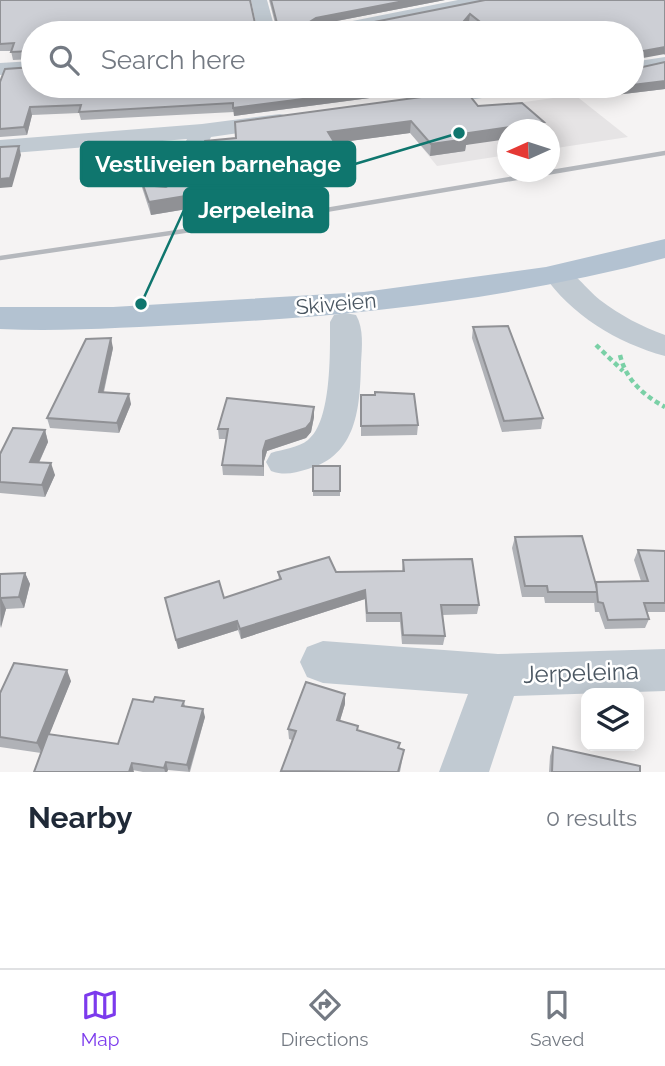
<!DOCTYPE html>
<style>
:root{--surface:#fff;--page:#f6f6f7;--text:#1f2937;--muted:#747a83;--line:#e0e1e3;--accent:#7c3aed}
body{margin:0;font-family:Raleway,sans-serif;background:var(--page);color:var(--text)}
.controls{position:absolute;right:21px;bottom:21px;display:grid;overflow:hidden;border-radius:14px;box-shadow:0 4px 18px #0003}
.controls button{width:63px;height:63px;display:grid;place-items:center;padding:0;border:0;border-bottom:2px solid var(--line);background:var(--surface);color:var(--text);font:35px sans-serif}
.compass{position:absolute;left:497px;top:119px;width:63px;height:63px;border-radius:50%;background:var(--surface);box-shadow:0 4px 18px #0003;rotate:267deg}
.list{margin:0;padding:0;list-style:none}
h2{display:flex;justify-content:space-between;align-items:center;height:91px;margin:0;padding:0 28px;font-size:30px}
h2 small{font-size:23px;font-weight:400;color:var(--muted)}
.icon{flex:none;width:38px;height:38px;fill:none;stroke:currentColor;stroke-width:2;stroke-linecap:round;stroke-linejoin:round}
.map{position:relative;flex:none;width:665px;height:772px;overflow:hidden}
.search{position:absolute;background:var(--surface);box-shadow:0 4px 18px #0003;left:21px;right:21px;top:21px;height:77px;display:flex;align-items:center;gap:18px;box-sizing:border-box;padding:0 24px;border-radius:38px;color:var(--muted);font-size:26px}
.sheet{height:196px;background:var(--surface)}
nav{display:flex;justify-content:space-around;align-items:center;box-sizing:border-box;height:98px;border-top:2px solid var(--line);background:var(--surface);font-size:19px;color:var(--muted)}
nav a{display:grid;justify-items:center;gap:4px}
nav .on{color:var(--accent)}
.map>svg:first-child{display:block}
.education{fill:#e6e4e5}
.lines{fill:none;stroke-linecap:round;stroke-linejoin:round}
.path{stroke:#7ad0a6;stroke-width:4.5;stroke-dasharray:5 3.5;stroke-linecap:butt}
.minor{fill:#c1cad2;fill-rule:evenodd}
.major{fill:#b3c2d1;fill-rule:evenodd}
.rail{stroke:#b5b8bd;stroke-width:4.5}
.wall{fill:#b0b2b7}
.shaded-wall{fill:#909195}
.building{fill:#cdcfd5;stroke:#909195;stroke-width:2}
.labels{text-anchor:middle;stroke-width:5;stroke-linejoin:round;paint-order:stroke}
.street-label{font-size:21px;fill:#4a5661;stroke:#fff}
.near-street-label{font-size:24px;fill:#4a5661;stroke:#fff}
.leader{fill:none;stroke:#0f766e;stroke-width:2.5}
.callout-dot{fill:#0f766e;stroke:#fff;stroke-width:2.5}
.callout{fill:#0f766e;stroke:#0f766e;stroke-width:2.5}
.callout-label{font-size:23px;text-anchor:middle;font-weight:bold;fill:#fff}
</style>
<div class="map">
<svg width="665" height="772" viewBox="0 0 665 772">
<rect width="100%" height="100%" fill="#f5f3f3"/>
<polygon class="education" points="575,95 628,137 550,149 550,130 508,130 507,155 437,166 399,119"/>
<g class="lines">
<g class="path">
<polyline points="596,345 623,371"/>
<path d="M 620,355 C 626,380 643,395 665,407"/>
</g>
<g class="minor">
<polygon points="251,0 267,0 276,33 258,33"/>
<polygon points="458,0 491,0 483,5 343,33 308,33 317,28"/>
<polygon points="665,57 665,69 632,74 632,62"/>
<polygon points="33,61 33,73 0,75 0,63"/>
<polygon points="483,86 532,86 529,90 522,92 423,107 416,105 413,101 416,97 423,95"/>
<path d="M 280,114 L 288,116 L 291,121 L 288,126 L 211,137 C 201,158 187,204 157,196 L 154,191 L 171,169 L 187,139 L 0,154 L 0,140 L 202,124 Z"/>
<path d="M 557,265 C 574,270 586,289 600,300 C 620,315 642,327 665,335 L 665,356 C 617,343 571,315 543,274 L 547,268 Z"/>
<path d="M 345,313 L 356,315 C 364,328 362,348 361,363 C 360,408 357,455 308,469 C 294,473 285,476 271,471 L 266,462 L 271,453 C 283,449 298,448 308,440 C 332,421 330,351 330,322 L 334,315 Z"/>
<polygon points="323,641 498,654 665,649 665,691 514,696 489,772 439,772 468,694 323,683 307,677 300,662 307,647"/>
</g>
<path class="major" d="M 665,239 L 665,258 C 511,299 356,316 197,324 C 131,327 66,332 0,329 L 0,307 L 113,307 L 364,292 L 546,267 Z"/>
<polyline class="rail" points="0,258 320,211 665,153"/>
</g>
<g class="wall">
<polygon points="0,0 256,28 276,27 269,0 445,0 316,25 312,28 344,28 485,0 665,0 665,55 632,33 484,33 469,22 33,86 453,86 453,87 234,116 234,112 81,120 79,113 32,115 27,135 0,137 0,82 33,67 33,59 13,60 11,51 0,51"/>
<polygon points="665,62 665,89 607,96 594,86 632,86 634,69"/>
<polygon points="478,106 544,122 543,130 508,130 466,145 465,151 430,156 410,133 334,143 349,166 348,179 245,192 246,195 216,200 217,204 151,215 133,160 130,148 175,156 155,186 166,187 185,175 236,138"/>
<polygon points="473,327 543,418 541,429 502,432 472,338"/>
<polygon points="113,348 104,392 131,404 119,433 50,428 47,418"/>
<polygon points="361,395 375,395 418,425 417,435 361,436"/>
<polygon points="314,417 311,432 306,438 267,451 264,461 264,476 223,475 222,465 226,439 219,439 218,429"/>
<polygon points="45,430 48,442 39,463 55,475 45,497 0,493 0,454"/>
<rect x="313" y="466" width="27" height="30"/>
<polygon points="515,537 596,584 596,582 641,581 634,560 638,550 665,551 665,612 647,612 649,619 645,628 605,629 599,612 595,612 594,602 594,603 545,603 544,597 522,597 512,548"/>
<polygon points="403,560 479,605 477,614 442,615 445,636 443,645 402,644 400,622 366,622 365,599 241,639 238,630 178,649 165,598 224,598 279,580 278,572 402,571"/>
<polygon points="25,573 30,584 24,608 6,609 0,628 0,574"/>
<polygon points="71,681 49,734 118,744 153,702 184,701 185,706 205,717 190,772 168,770 167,772 143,772 41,753 0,747 0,693"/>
<polygon points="345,704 340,721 358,726 358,730 400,743 399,748 404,750 400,772 281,772 292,740 289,739 288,729"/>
<polygon points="553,747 640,772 549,772 550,756"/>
</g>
<g class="shaded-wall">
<polygon points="409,0 445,0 316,25 305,33 305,25 316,18"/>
<polygon points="470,14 469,22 459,33 454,33"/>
<polygon points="665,47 665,54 632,60 632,53"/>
<polygon points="665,81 665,89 607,96 609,88"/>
<polygon points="404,86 453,86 453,87 234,116 233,108"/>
<polygon points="30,107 32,115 27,135 24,127"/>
<polygon points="411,121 410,133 328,144 328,132"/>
<polygon points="544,122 543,130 508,130 508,139 466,145 465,151 430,156 431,144 462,134"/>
<polygon points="173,144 175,156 151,191 149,178"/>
<polygon points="19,146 21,155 12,187 0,188 0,179"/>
<polygon points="349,166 348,179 245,192 246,195 216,200 217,204 151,215 149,202 243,179"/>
<polygon points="111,338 113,348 101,402 99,392"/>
<polygon points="129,394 131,404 119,433 117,423"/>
<polygon points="314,407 314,417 311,432 306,438 267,451 264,461 264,476 263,451 266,441"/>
<polygon points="45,430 48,442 34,473 30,462"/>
<polygon points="51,463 55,475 45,497 42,485"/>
<polygon points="25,573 30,584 24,608 19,597"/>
<polygon points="365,590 365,599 241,639 240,629"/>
<polygon points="1,598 6,609 1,628 0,600"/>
<polygon points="237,621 238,630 178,649 176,640"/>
<polygon points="67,670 71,681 42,753 37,743"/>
<polygon points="345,694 345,704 337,730 337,720"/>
<polygon points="203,709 205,717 189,772 187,765"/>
<polygon points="166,762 168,770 167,772 165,772 164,768"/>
<polygon points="132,763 134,772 129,772"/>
</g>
<g class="building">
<polygon points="0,0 250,0 256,28 278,27 271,0 409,0 316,18 305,25 308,28 344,28 485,0 665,0 665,47 632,53 632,54 632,33 494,33 470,14 454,33 33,33 33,86 404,86 233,108 233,103 79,112 81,105 30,107 24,127 0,129 0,82 5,69 33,67 33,51 11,52 14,43 0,44"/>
<polygon points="665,62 665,81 632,85 632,67 634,69"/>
<polygon points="606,86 626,86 609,88"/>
<polygon points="466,91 478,106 522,103 544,122 462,134 467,139 431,144 411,121 328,132 349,166 243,179 245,183 214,187 216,191 149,202 130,148 173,144 149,178 155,186 166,187 185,175 205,141 236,138 235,122"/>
<polygon points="19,146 10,178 0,179 0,147"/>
<polygon points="508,326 543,418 504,421 473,327"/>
<polygon points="111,338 99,392 129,394 117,423 47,418 86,339"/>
<polygon points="375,392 414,394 418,425 361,426 361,395 375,395"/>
<polygon points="227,398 314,407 311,422 306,428 266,441 263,451 263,466 222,465 228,429 218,429"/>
<polygon points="13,428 45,430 30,462 51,463 42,485 0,482 0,454"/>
<rect x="313" y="466" width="27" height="25"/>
<polygon points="582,536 598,592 548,592 547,586 525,586 515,537"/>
<polygon points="638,550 665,551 665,603 644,603 649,619 608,620 603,603 598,602 596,582 648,581"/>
<polygon points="329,557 336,572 404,571 403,560 472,559 479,605 441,605 445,636 403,635 401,613 367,613 365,590 240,629 237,621 176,640 165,598 219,581 224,598 281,579 278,572"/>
<polygon points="25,573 19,597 1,598 0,600 0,574"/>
<polygon points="14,663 67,670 37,743 0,737 0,693"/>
<polygon points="306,682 345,694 337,720 358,726 357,730 400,743 398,748 404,750 398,772 281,771 296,731 288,729"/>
<polygon points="155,697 184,701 182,706 203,709 187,765 166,762 164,768 132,763 129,772 34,772 48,734 118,744 133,699 153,702"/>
<polygon points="553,747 640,766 640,772 552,772"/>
</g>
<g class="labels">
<g class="street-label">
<text transform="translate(336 304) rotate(-5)" y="7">Skiveien</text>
</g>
<g class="near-street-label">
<text transform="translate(581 673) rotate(-2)" y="8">Jerpeleina</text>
</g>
</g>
<path class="leader" d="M459 133L355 164M141 304L184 210"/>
<g class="callout-dot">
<circle cx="459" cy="133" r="7"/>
<circle cx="141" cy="304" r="7"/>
</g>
<g class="callout">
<rect x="81" y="142" width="274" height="44" rx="7"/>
<rect x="184" y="188" width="144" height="44" rx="7"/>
</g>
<g class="callout-label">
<text x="218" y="172">Vestliveien barnehage</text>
<text x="256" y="218">Jerpeleina</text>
</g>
</svg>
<div class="controls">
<button><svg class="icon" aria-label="layers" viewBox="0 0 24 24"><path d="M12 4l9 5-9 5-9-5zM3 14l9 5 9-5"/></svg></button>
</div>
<svg class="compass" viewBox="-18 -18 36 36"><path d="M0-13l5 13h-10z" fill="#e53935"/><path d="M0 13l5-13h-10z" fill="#747a83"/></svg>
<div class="search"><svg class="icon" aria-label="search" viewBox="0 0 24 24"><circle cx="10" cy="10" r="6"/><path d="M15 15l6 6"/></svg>Search here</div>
</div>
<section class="sheet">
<h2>Nearby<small>0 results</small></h2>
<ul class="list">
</ul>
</section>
<nav>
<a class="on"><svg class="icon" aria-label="map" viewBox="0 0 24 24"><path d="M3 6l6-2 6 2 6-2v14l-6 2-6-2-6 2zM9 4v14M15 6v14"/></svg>Map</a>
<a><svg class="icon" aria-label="directions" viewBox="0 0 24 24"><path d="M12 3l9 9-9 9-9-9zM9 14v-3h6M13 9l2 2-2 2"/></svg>Directions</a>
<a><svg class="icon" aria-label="saved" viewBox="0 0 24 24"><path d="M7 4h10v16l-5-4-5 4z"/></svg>Saved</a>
</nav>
